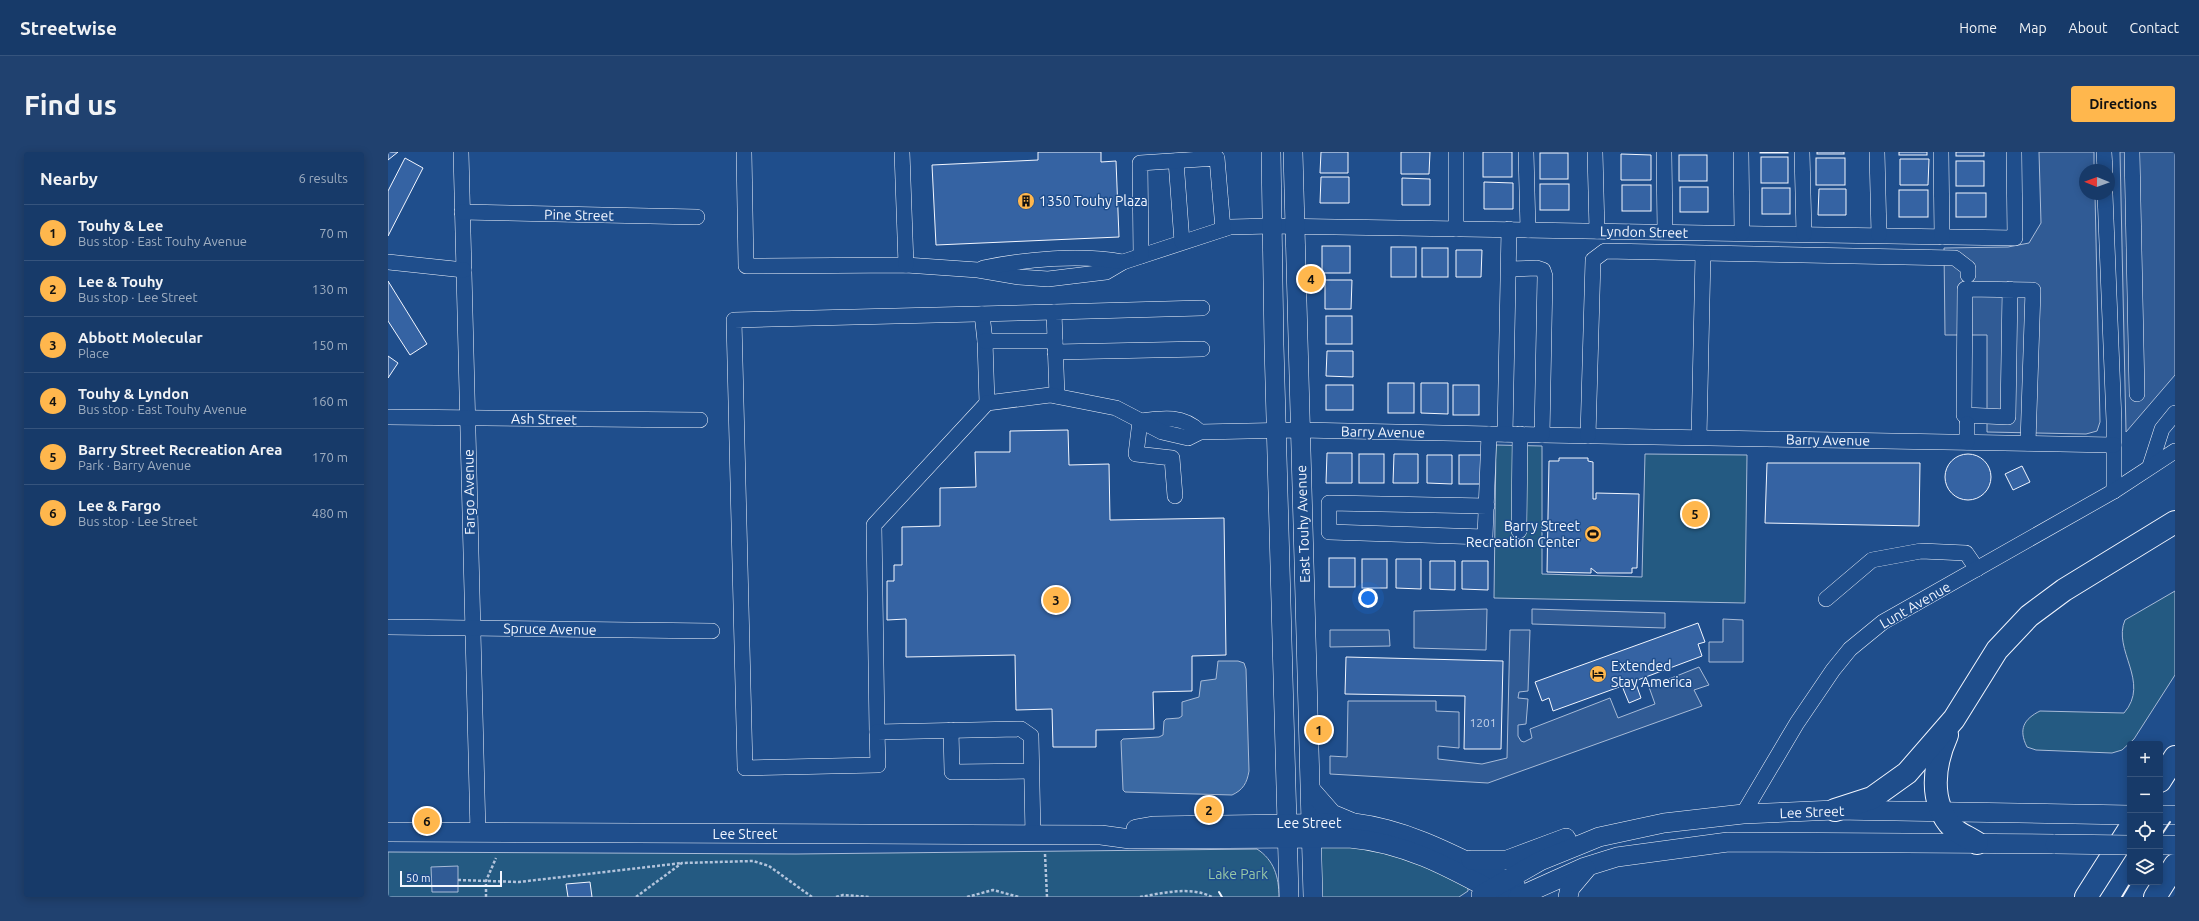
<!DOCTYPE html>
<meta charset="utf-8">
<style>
:root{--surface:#173a69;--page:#20416f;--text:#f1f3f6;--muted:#9eadc0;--line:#36547d;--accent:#ffb74d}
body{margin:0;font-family:Ubuntu,sans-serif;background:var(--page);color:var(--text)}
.controls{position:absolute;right:12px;bottom:12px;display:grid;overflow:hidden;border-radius:4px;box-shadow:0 2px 10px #0003}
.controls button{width:36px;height:36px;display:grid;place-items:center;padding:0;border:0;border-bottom:1px solid var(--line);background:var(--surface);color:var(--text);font:20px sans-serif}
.compass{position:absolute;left:1691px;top:12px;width:36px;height:36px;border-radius:50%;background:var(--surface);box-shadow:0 2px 10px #0003;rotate:271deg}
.scale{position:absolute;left:12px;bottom:10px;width:102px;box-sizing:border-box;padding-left:4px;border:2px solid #f2f6ff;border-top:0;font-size:11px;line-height:14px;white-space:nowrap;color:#f2f6ff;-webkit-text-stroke:3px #1f4e8c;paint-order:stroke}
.you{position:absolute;left:980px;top:446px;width:14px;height:14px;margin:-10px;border:3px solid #fff;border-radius:50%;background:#1a73e8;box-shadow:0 0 0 6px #1a73e833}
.badge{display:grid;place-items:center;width:26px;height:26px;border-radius:50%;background:var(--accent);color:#111;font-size:13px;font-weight:700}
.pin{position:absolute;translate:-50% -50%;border:2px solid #fff;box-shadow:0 1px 4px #0006}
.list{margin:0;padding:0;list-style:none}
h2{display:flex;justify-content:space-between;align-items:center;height:52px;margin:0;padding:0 16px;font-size:17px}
h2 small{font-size:13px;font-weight:400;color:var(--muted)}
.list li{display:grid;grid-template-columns:26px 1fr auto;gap:12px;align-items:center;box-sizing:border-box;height:56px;padding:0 16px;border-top:1px solid var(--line)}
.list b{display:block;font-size:15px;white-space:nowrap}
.list p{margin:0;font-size:13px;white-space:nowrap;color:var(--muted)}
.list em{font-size:13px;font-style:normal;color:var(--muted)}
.icon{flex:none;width:22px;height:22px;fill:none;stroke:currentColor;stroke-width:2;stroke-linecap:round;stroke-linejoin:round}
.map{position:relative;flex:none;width:1787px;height:745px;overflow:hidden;border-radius:4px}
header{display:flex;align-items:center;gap:24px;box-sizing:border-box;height:56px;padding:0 20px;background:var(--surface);border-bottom:1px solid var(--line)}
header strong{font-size:19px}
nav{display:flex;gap:22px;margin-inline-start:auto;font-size:14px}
.intro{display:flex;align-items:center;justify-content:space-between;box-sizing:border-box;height:96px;padding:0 24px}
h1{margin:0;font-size:28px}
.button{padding:10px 18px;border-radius:4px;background:var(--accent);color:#111;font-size:14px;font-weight:700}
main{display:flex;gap:24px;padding:0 24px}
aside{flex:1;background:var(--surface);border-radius:4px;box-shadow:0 2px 10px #0003}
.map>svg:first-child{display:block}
.green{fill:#245a82;stroke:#a8bbd7}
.parking{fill:#305b95;stroke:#a8bbd7}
.water{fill:#3b69a3;stroke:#a8bbd7}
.building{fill:#3563a3;stroke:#f2f6ff}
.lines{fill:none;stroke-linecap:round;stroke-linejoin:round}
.minor-casing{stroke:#f2f6ff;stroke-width:16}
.major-casing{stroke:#f2f6ff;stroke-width:20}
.highway-casing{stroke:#f2f6ff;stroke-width:24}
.path{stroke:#b3c4dc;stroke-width:2.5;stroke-dasharray:3 2;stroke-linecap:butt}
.minor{stroke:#1f4e8c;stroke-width:15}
.major{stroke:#1f4e8c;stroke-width:19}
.highway{stroke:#1f4e8c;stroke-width:22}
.major-bridge-casing{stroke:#f2f6ff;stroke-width:20;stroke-linecap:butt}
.major-bridge{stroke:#1f4e8c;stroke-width:19}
.wall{stroke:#f2f6ff;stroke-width:2}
.labels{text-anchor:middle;stroke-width:3;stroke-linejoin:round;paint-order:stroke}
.number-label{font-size:12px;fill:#c3d1e8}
.poi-label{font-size:14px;fill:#f2f6ff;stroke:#1f4e8c;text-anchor:start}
.street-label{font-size:14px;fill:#f2f6ff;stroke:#1f4e8c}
.park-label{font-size:14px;fill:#97c8a6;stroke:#1f4e8c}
</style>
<header>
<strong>Streetwise</strong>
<nav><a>Home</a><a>Map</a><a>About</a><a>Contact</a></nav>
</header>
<div class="intro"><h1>Find us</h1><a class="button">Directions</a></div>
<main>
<aside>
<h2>Nearby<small>6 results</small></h2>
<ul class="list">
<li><span class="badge">1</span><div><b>Touhy &amp; Lee</b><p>Bus stop · East Touhy Avenue</p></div><em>70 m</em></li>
<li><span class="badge">2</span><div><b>Lee &amp; Touhy</b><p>Bus stop · Lee Street</p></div><em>130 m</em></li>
<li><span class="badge">3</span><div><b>Abbott Molecular</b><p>Place</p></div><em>150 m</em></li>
<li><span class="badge">4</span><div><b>Touhy &amp; Lyndon</b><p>Bus stop · East Touhy Avenue</p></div><em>160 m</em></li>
<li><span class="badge">5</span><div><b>Barry Street Recreation Area</b><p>Park · Barry Avenue</p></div><em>170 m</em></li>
<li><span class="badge">6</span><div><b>Lee &amp; Fargo</b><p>Bus stop · Lee Street</p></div><em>480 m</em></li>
</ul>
</aside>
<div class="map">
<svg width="1787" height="745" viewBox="0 0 1787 745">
<rect width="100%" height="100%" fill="#1f4e8c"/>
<g class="green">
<polygon points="1108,293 1154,294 1154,422 1254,425 1257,302 1359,303 1357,451 1106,446"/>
<path d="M 1787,439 L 1787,523 L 1746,587 L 1734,598 L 1724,601 L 1648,598 L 1639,595 C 1630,577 1636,567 1652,559 L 1736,561 C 1763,530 1724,498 1737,468 Z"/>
<polygon points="947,692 1020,704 1080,736 1080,739 1071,745 932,745 931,693"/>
<path d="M 869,697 C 886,708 891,725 891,745 L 0,745 L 0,700 L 408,702 Z"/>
</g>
<g class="parking">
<polygon points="1651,0 1706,0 1706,18 1697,18 1697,42 1707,42 1712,270 1709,279 1698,282 1599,280 1599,183 1557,183 1556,96 1620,95 1641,91 1653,71"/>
<polygon points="1732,0 1787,0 1787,223 1738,280"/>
<polygon points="1099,457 1098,498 1026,496 1026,459"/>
<polygon points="1144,457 1277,461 1277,476 1144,472"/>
<polygon points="1335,467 1355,468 1355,510 1321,510 1321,490 1335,490"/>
<polygon points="942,478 1001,478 1002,494 942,495"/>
<polygon points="1122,478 1142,478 1140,539 1131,540 1130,546 1140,547 1138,572 1130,573 1130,584 1133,589 1136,590 1144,586 1142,577 1222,546 1230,566 1267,552 1261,535 1311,515 1321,533 1306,538 1314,554 1100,631 942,622 942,604 959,605 960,549 1048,549 1048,559 1071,560 1071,596 1050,594 1050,607 1094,612 1119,606"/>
<polygon points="70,714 70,740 44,740 43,715"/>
</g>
<path class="water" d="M 830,509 L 850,509 L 856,511 L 858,517 L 861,619 C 859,631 855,638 844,643 L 737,640 L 735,638 L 733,589 L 735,587 L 771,585 L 775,583 L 776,569 L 778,567 L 791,566 L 794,564 L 794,550 L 811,545 L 813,529 L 828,527 Z"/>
<g class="building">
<polygon points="0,0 10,0 0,8"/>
<polygon points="650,0 713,0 713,10 728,9 731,85 548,93 544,13 650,8"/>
<polygon points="933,0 960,0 960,21 932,21"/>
<polygon points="1013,0 1042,0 1041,22 1013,22"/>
<rect x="1095" y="0" width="29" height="25"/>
<rect x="1372" y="0" width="28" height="1"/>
<rect x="1429" y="0" width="27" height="2"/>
<rect x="1511" y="0" width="28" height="3"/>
<rect x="1568" y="0" width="28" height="4"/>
<rect x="1152" y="1" width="28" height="26"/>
<polygon points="1233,2 1263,3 1263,28 1233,28"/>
<rect x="1291" y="3" width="28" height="26"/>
<rect x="1373" y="5" width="27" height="26"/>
<polygon points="17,6 35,16 0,84 0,39"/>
<rect x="1428" y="6" width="29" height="27"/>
<polygon points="1512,7 1541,7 1540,33 1512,33"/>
<rect x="1568" y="9" width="28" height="25"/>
<polygon points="933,25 961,25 961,51 932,51"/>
<polygon points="1014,26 1042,27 1042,53 1014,53"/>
<polygon points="1096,30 1125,31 1125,57 1096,57"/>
<rect x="1152" y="32" width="29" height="26"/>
<rect x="1234" y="33" width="29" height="26"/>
<rect x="1292" y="35" width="28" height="25"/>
<rect x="1374" y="36" width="28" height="26"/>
<polygon points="1431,37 1458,37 1458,63 1430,63"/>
<rect x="1511" y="38" width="29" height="27"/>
<rect x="1568" y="41" width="30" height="24"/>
<rect x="934" y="94" width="28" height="27"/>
<rect x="1003" y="95" width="25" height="30"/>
<rect x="1034" y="96" width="26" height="29"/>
<polygon points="1068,98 1094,98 1093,125 1068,125"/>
<polygon points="937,128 964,128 963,157 937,157"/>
<polygon points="0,129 39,192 22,203 0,169"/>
<rect x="938" y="164" width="26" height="28"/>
<polygon points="939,199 965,199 965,225 938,224"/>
<polygon points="0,204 10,211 0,226"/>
<rect x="1000" y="231" width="26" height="30"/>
<polygon points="1033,231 1060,231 1060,262 1033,261"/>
<rect x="938" y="233" width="27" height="25"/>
<rect x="1065" y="233" width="26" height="30"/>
<polygon points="680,278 681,313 721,312 722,368 836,366 838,503 804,504 804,539 765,540 766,577 708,578 708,595 665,595 664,557 628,558 627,503 518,505 518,467 499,468 499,429 506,429 506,413 514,413 514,375 552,374 552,336 588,335 587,300 622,300 622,279"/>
<polygon points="939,301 964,301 964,331 938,331"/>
<rect x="971" y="302" width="25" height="29"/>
<polygon points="1006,302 1030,302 1030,331 1005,331"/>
<circle cx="1580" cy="325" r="23"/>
<polygon points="1039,303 1064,303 1064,332 1039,331"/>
<rect x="1071" y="303" width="26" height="29"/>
<polygon points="1171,306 1200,306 1200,309 1205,310 1205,347 1208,347 1208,341 1251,342 1249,416 1244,416 1244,421 1209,421 1203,416 1203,421 1159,420 1161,309 1171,309"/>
<polygon points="1379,311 1532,311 1531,374 1377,371"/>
<polygon points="1634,314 1642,330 1625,338 1617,322"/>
<rect x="941" y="406" width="26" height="29"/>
<rect x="974" y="407" width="25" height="29"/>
<polygon points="1008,407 1033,407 1033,437 1008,436"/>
<polygon points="1042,409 1067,409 1067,438 1042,437"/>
<polygon points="1074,409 1100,409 1100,438 1074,437"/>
<polygon points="1310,471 1317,490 1310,492 1314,504 1247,529 1253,546 1241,551 1234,534 1165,559 1161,546 1154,549 1147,530"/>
<polygon points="958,505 1115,509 1113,597 1076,597 1077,544 957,542"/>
<polygon points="202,730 204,745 180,745 178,732"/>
</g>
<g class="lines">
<g class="minor-casing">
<g id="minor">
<polyline points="73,0 90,681"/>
<polyline points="356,0 358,114 518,113 590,118 631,125 660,127 718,120 735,110 842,75 884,74 1627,86 1626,0"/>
<polyline points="514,0 518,113"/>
<polyline points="1138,0 1140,78"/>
<polyline points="1207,0 1209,79"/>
<polyline points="1276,0 1277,80"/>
<polyline points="1353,0 1354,81"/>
<polyline points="1414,0 1416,82"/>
<polyline points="1489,0 1491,83"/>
<polyline points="1553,0 1554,85"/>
<polyline points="1716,0 1717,18"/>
<polyline points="1744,0 1749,242"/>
<polyline points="788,9 794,90"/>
<polyline points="1717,42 1726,269 1726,339"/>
<polyline points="74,60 309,65"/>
<polyline points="1068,77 1068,0"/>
<polyline points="753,104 752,11 829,6 835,77"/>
<polyline points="0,110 76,118"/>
<path d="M 595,116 C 638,107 692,102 735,110"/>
<polyline points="1622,137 1620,265 1576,263 1577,137 1645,138 1640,291"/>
<polyline points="594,162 597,189 599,251"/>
<polyline points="597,189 667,189"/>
<polyline points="667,200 814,197"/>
<polyline points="669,244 666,160 814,156"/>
<polyline points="0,265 312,268"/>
<polyline points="752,269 748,302 784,306 787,344"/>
<path d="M 752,269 C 775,266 795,263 812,280"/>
<polyline points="1117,282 1121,77"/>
<polyline points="1154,283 1726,293"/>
<polyline points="1200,284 1205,108 1217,99 1567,106 1580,116 1580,123"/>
<polyline points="1311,285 1315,102"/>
<polyline points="1579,290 1579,272"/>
<polyline points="1762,314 1774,277 1787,261"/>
<polyline points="1099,354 941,351 941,380 1097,385 1101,282"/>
<polyline points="1131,379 1132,282"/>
<polyline points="1438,447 1484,408 1533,399 1578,401 1589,417"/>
<polyline points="0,475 324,479"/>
<polyline points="563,578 564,620 643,619"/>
<polyline points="489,580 486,373 599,251 662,243 728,256 774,280 800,286 812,280 913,278 1154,283 1157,124 1155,118 1149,116 1121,117"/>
<polyline points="1355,662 1409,571 1445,518 1462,497 1495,470 1726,339 1787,299"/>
<polyline points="645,683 643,584 633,577 489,580 490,613 357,616 346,168 666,160"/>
</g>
</g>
<g class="major-casing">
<g id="major">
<polyline points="883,0 886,193 901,745"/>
<polyline points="905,0 925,745"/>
<polyline points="923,638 944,662 963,670"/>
<polyline points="1772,663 1787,663"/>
<path d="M 748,677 L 765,674 L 966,671 C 1024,678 1075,708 1127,733"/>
<path d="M 0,680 L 713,683 L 742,687 L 961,686 C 1020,691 1066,718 1116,745"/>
<polyline points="1772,693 1787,693"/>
<polyline points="1083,708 1119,708 1178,686"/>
<polyline points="1093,743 1152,709 1194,692 1211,685 1276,671 1355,662 1447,658 1742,663"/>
<polyline points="1130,745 1197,715 1229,705 1340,690 1667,692"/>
<polyline points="1180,745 1182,736 1198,717"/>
</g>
</g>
<g class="highway-casing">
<g id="highway">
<path d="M 1559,583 C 1546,612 1540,650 1565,676 C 1571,682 1582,686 1589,691"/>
<polyline points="1772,629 1787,605"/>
<polyline points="1447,658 1484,646 1519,621 1566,567 1609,498 1641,464 1676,438 1787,370"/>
<polyline points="1698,745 1742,676"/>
<polyline points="1767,745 1787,713"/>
</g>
</g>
<g class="path">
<polyline points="657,702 659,745"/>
<polyline points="70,728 131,730 294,711"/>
<polyline points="98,745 98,729 108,706"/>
<polyline points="248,745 294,711 365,709 381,714 424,745"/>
<polyline points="448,745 455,743 482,745"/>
<polyline points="579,745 605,738 631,745"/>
<path d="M 752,745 C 775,741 803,734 824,745"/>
</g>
<use href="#minor" class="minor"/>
<use href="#major" class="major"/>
<use href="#highway" class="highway"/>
<g class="major-bridge-casing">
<polyline id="major-bridge" points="1667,692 1742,693"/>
</g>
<use href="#major-bridge" class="major-bridge"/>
<g class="wall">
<polyline points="1772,685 1782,670"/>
<polyline points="831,740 834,745"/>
<polyline points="1734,745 1743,730"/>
</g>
</g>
<defs>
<g id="building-disc" transform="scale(0.9)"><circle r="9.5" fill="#ffb74d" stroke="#1f4e8c"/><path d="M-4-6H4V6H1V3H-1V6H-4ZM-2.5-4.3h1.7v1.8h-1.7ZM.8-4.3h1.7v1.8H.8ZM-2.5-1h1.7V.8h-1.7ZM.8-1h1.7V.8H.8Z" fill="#111"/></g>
<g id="stadium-disc" transform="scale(0.9)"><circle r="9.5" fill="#ffb74d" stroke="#1f4e8c"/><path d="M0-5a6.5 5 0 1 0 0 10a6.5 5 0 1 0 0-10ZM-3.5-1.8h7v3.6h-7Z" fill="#111"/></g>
<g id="hotel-disc" transform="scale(0.9)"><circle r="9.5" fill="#ffb74d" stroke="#1f4e8c"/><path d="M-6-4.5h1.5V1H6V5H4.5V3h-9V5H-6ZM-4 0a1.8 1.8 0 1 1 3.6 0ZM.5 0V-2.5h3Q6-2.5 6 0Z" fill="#111"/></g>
</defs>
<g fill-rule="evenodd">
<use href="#building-disc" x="638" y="49"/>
<use href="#stadium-disc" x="1205" y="382"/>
<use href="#hotel-disc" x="1210" y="522"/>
</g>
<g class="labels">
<g class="number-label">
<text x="1095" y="575">1201</text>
</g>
<g class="poi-label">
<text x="651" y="54">1350 Touhy Plaza</text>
<text x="1192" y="379" text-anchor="end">Barry Street<tspan x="1192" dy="16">Recreation Center</tspan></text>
<text x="1223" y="519">Extended<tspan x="1223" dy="16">Stay America</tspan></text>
</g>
<g class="street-label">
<text transform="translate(191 63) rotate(1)" y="5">Pine Street</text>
<text transform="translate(1256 80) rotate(1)" y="5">Lyndon Street</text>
<text transform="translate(156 267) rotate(1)" y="5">Ash Street</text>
<text transform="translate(995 280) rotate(1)" y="5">Barry Avenue</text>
<text transform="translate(1440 288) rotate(1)" y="5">Barry Avenue</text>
<text transform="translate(81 340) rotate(-91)" y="5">Fargo Avenue</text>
<text transform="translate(915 372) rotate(-92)" y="5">East Touhy Avenue</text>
<text transform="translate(1527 453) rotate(-30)" y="5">Lunt Avenue</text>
<text transform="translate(162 477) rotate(1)" y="5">Spruce Avenue</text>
<text transform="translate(1424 660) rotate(-2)" y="5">Lee Street</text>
<text x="921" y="676">Lee Street</text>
<text x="357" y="687">Lee Street</text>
</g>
<g class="park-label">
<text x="850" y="727">Lake Park</text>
</g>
</g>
</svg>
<div class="controls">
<button>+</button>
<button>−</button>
<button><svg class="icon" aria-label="locate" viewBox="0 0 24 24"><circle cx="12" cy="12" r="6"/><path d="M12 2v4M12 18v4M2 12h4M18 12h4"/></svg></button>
<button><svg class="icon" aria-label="layers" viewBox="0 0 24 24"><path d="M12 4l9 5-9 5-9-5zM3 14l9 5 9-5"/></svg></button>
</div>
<svg class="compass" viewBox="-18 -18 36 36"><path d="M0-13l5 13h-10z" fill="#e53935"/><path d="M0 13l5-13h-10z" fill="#9eadc0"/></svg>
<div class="scale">50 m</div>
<div class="you"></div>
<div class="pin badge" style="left:931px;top:578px">1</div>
<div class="pin badge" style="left:821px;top:658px">2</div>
<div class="pin badge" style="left:668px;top:448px">3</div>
<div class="pin badge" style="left:923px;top:127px">4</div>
<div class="pin badge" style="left:1307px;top:362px">5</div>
<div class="pin badge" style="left:39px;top:669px">6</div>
</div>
</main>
